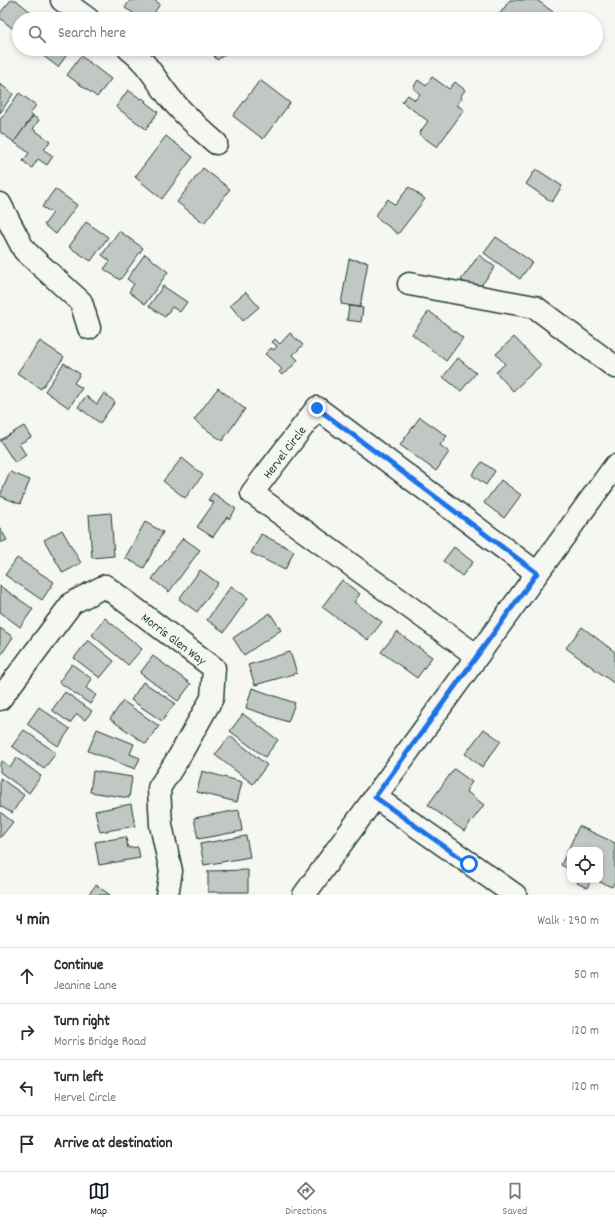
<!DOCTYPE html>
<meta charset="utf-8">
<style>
:root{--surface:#fff;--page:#f2f2f3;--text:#2b2b33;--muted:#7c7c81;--line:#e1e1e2;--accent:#111827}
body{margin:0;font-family:Dekko,sans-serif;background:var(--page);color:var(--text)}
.controls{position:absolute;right:12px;bottom:12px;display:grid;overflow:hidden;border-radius:8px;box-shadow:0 2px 6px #0003}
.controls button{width:36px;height:36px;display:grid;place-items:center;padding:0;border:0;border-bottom:1px solid var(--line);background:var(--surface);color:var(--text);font:20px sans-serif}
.stop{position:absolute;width:12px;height:12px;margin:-9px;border:3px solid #1a73e8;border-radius:50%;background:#fff}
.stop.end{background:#1a73e8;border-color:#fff;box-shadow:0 1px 4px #0008}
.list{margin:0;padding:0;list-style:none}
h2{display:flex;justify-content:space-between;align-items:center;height:52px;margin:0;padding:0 16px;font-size:17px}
h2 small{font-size:13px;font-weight:400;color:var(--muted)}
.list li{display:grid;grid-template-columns:26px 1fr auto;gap:12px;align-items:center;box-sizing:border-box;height:56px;padding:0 16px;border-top:1px solid var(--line)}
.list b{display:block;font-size:15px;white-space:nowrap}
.list p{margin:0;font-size:13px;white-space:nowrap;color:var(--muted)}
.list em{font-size:13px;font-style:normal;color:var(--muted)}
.icon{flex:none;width:22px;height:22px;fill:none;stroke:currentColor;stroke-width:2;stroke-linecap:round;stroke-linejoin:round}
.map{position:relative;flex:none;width:615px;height:895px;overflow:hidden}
.search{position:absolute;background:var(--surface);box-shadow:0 2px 6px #0003;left:12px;right:12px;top:12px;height:44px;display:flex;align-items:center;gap:10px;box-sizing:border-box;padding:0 14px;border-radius:22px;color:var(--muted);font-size:15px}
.sheet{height:276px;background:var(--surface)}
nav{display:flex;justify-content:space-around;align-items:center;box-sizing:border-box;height:56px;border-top:1px solid var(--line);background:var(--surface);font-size:11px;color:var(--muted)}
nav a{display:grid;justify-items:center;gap:2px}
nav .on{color:var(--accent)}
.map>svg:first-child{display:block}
.building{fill:#c1c8c3;stroke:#1f3d34}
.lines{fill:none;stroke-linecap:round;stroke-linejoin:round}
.minor-casing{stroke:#1f3d34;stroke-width:25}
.minor{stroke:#f6f6f2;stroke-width:22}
.route{stroke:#1a73e8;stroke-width:5}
.labels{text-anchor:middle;stroke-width:3;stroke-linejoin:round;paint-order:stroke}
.street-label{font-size:13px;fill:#1f3d34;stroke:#f6f6f2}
</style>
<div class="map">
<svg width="615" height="895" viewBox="0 0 615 895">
<rect width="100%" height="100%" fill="#f6f6f2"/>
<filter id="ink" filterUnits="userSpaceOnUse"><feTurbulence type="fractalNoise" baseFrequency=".025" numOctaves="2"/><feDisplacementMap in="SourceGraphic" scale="8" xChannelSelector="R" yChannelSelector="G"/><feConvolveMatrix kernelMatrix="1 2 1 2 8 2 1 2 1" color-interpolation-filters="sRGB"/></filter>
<g filter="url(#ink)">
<g class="building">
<polygon points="11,0 16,0 38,18 37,19 19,19 19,34 0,18 0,13"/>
<polygon points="130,0 154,0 160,4 150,19 143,19 125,8"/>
<polygon points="510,0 537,0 553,12 547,19 496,19"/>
<polygon points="168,12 178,19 163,19"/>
<polygon points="34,49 71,49 58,67"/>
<polygon points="180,49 190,49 186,53"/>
<polygon points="209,49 229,49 230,51 217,60"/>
<polygon points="81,56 111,79 97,97 67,75"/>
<polygon points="432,77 449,89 455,82 465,90 460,97 462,98 457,105 464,110 437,147 419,134 428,121 402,102 408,95 415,100 420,94 413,88 418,80 426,86"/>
<polygon points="260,80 290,103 263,139 233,116"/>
<polygon points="0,84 13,94 0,113"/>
<polygon points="128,90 141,99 142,98 146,101 145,102 158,112 146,129 116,107"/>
<polygon points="19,93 36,105 30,114 33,116 14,142 0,132 0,120"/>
<polygon points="33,116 39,120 33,129 50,141 44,150 53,156 47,165 38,159 32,168 23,161 29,153 14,142"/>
<polygon points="166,136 193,157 162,199 135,177"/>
<polygon points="203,168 230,189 204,223 177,202"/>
<polygon points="536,169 562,186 552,202 526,184"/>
<polygon points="409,187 425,199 398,234 375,216 388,199 395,205"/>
<polygon points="55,189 77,205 56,234 44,225 53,213 42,207"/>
<polygon points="86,222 108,237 91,261 69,247"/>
<polygon points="119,231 143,248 120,280 104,269 110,261 102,255"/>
<polygon points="496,237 532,262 520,279 484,253"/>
<polygon points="145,254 168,272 145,304 129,292 134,284 127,279"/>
<polygon points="479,255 495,267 477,291 461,280"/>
<polygon points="349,259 368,262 360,307 341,304"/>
<polygon points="163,286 187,302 180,312 172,307 165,317 149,306"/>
<polygon points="246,292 259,307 243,321 230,305"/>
<polygon points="349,306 363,308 361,322 347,320"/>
<polygon points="429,311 463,338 446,361 412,334"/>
<polygon points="290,333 303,345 293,355 298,360 286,373 285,372 282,375 279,372 282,369 265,354 271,348 274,350 277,346 272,342 275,339 280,344"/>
<polygon points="514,337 541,365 513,391 496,372 505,364 496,354"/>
<polygon points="40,341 64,357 41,389 17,373"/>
<polygon points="458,358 476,373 461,391 443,377"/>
<polygon points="64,363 80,374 74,383 82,388 69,408 45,391"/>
<polygon points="218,388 245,409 222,441 194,420"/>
<polygon points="104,393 115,402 100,423 78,407 86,396 97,404"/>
<polygon points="420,417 447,436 440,445 449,452 436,471 400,445"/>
<polygon points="24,426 31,437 19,444 26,455 15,463 0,440"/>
<polygon points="182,458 203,475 185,498 163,481"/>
<polygon points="482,462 495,471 486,485 472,475"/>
<polygon points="10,472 30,480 20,504 0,496"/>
<polygon points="501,480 521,495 504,518 484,503"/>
<polygon points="213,493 236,509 229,519 227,517 213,537 197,527 214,503 208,500"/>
<polygon points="111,513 114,556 92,558 89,515"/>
<polygon points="145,522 163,532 144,568 125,558"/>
<polygon points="0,528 7,540 0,543"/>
<polygon points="62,530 81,563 63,573 44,540"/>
<polygon points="261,534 294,551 285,570 251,553"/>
<polygon points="183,538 200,550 169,592 152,579"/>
<polygon points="454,547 473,562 462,576 443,561"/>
<polygon points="17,558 54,582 42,600 5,575"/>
<polygon points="200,570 218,583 197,612 179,599"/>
<polygon points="342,580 360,594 354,602 382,622 368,640 322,607"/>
<polygon points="0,586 33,609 20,627 0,612"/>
<polygon points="231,586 248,598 224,632 207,620"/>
<polygon points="270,613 281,630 244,655 233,638"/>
<polygon points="105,618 142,649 128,665 92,635"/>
<polygon points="582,627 615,652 615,684 566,648"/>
<polygon points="0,628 13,637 1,655 0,654"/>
<polygon points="397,632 432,657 417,678 381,652"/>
<polygon points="88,640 114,661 100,678 74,658"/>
<polygon points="290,652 297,673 255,685 248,665"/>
<polygon points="153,656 191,684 178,701 140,673"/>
<polygon points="72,664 92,679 86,688 96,695 90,704 59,682"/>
<polygon points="143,682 175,703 162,721 131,700"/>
<polygon points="252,688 295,703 288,722 246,708"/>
<polygon points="65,692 92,711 85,720 77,714 70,723 52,710"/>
<polygon points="123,701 159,726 146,744 110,719"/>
<polygon points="39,707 70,729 58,746 27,724"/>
<polygon points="243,714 278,740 265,757 230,731"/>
<polygon points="97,729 134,744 130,754 140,758 135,769 88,751"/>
<polygon points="484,729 501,741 482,767 465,754"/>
<polygon points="24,730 56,753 44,769 12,746"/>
<polygon points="230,736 267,765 253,784 215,755"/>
<polygon points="17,758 41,776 29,793 0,772 0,764 2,761 10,767"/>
<polygon points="454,769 472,782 466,791 484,805 464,831 428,805"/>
<polygon points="93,771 132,777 129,798 90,792"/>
<polygon points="202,771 242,782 237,802 197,792"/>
<polygon points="0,778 24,795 12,813 0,806"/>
<polygon points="131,804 135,826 100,832 95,811"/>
<polygon points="239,810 242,831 198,839 194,818"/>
<polygon points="0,812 13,822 0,838"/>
<polygon points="579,826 615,843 615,881 612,887 595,880 600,880 600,850 570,850 570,869 561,865"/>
<polygon points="246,836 250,857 204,865 200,844"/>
<polygon points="126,837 128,848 138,847 140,858 99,865 95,842"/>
<polygon points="248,870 248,892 208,892 208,871"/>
<polygon points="579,880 591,880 587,888 577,883"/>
<polygon points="96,885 110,895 88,895"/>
</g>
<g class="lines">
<g class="minor-casing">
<g id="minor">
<polyline points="62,0 88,19"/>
<path d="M 129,49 C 147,62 157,82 171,99 C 184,115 200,129 216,143"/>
<polyline points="0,204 24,250 81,302 89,328"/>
<polyline points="409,284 535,307 615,367"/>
<path id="s1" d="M 477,656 L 252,493 L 317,408 L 537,573"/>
<path id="s2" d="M 0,699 L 72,603 L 105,586 L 214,668 L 212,698 L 179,757 L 159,788 L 161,825 L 171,871 L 167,895"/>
<polyline points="375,797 515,895"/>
<polyline points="304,895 615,466"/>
</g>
</g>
<use href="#minor" class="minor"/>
</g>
</g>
<g class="lines" filter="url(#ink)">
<polyline class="route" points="317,408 537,573 375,797 469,864"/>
</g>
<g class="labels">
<g class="street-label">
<text dy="5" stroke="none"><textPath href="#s1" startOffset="330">Hervel Circle</textPath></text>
<text dy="5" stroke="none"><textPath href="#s2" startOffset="244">Morris Glen Way</textPath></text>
</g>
</g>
</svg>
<div class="controls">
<button><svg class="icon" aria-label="locate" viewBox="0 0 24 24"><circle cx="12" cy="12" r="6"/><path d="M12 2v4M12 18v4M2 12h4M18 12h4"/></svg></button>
</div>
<div class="stop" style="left:469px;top:864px"></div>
<div class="stop end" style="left:317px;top:408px"></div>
<div class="search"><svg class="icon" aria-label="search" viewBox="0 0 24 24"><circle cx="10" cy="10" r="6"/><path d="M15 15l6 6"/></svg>Search here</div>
</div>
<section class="sheet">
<h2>4 min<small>Walk · 290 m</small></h2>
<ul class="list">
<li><svg class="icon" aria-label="ahead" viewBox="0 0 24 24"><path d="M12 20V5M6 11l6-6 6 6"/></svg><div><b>Continue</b><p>Jeanine Lane</p></div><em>50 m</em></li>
<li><svg class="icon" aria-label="right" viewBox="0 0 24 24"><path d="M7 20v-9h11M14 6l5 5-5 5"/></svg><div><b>Turn right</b><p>Morris Bridge Road</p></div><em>120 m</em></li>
<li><svg class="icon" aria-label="left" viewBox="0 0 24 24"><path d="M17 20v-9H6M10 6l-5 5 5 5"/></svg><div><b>Turn left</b><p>Hervel Circle</p></div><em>120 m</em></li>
<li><svg class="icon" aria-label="arrive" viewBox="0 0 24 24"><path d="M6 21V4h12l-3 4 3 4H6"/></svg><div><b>Arrive at destination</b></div></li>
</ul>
</section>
<nav>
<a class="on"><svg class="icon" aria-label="map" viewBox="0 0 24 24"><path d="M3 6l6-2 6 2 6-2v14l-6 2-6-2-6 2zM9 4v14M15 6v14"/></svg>Map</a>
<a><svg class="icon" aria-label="directions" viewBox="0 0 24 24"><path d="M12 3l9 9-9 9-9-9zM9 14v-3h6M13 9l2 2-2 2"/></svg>Directions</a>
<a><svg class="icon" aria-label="saved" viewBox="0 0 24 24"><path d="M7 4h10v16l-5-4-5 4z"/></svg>Saved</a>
</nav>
